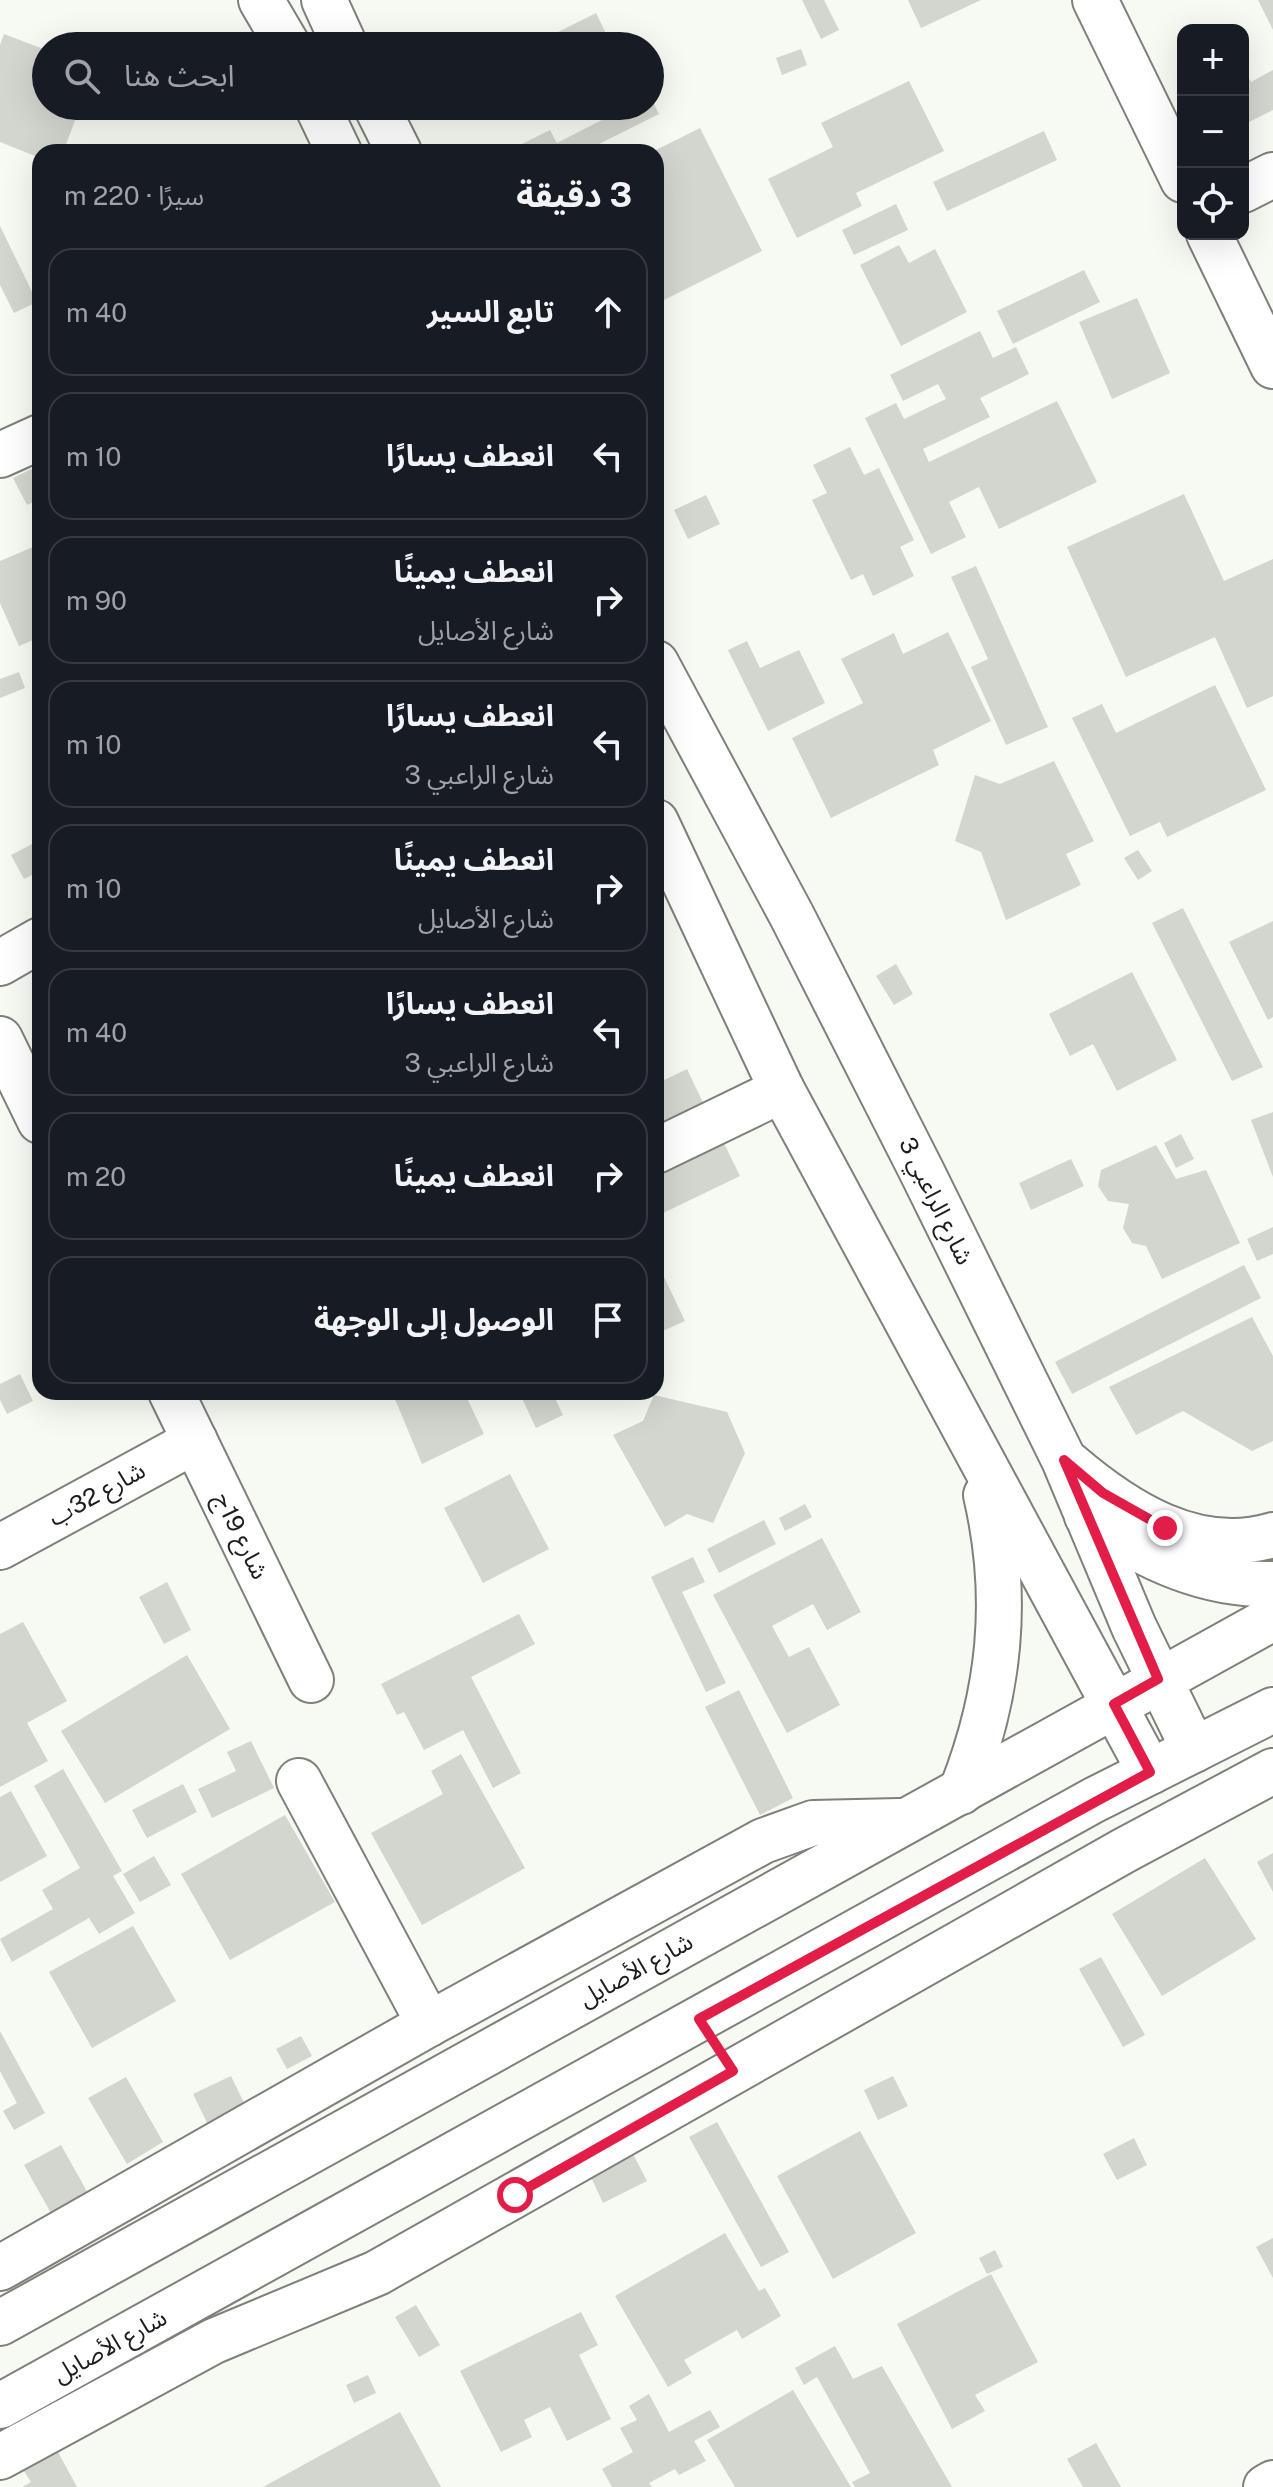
<!DOCTYPE html>
<html lang="ar">
<meta charset="utf-8">
<style>
:root{--surface:#171b24;--page:#242831;--text:#f1f3f6;--muted:#9ea1a6;--line:#363941}
body{margin:0;font-family:"Public Sans","Noto Sans Arabic",sans-serif;background:var(--page);color:var(--text);direction:rtl}
.controls{position:absolute;right:24px;top:24px;display:grid;overflow:hidden;border-radius:16px;box-shadow:0 8px 32px #0002}
.controls button{width:72px;height:72px;display:grid;place-items:center;padding:0;border:0;border-bottom:2px solid var(--line);background:var(--surface);color:var(--text);font:40px sans-serif}
.stop{position:absolute;width:24px;height:24px;margin:-18px;border:6px solid #e11d48;border-radius:50%;background:#fff}
.stop.end{background:#e11d48;border-color:#fff;box-shadow:0 2px 8px #0008}
.list{margin:0;padding:0;list-style:none}
h2{display:flex;justify-content:space-between;align-items:center;height:104px;margin:0;padding:0 32px;font-size:34px}
h2 small{font-size:26px;font-weight:400;color:var(--muted)}
.list li{display:grid;grid-template-columns:52px 1fr auto;gap:24px;align-items:center;box-sizing:border-box;height:128px;margin:0 16px 16px;padding:0 16px;border:2px solid var(--line);border-radius:24px}
.list b{display:block;font-size:30px;white-space:nowrap}
.list p{margin:0;font-size:26px;white-space:nowrap;color:var(--muted)}
.list em{font-size:26px;font-style:normal;color:var(--muted)}
.icon{flex:none;width:44px;height:44px;fill:none;stroke:currentColor;stroke-width:2;stroke-linecap:round;stroke-linejoin:round}
.map{position:relative;flex:none;width:1273px;height:2487px;overflow:hidden;direction:ltr}
.search{position:absolute;background:var(--surface);box-shadow:0 8px 32px #0002;left:32px;top:32px;width:632px;height:88px;display:flex;align-items:center;gap:20px;box-sizing:border-box;padding:0 28px;border-radius:44px;color:var(--muted);font-size:30px}
.panel{position:absolute;background:var(--surface);box-shadow:0 8px 32px #0002;left:32px;top:144px;width:632px;height:1256px;border-radius:24px;direction:rtl}
.map>svg:first-child{display:block}
.building{fill:#d3d6ce}
.lines{fill:none;stroke-linecap:round;stroke-linejoin:round}
.minor-casing{stroke:#7d8179;stroke-width:48}
.minor{stroke:#fff;stroke-width:44}
.route{stroke:#e11d48;stroke-width:10}
.labels{text-anchor:middle;stroke-width:7;stroke-linejoin:round;paint-order:stroke}
.street-label{font-size:24px;fill:#1c1e1b;stroke:#fff}
</style>
<div class="map">
<svg width="1273" height="2487" viewBox="0 0 1273 2487">
<rect width="100%" height="100%" fill="#f6faf2"/>
<g class="building">
<polygon points="802,0 824,0 839,30 821,39"/>
<polygon points="908,0 981,0 921,28"/>
<polygon points="1258,0 1273,0 1273,30"/>
<polygon points="596,13 612,46 545,46 542,40"/>
<polygon points="4,34 46,50 46,106 68,106 76,118 63,152 40,152 40,158 0,142 0,45"/>
<polygon points="801,49 807,65 782,75 776,58"/>
<polygon points="1243,66 1251,82 1273,70 1273,110 1243,125"/>
<polygon points="909,81 944,151 856,193 862,206 797,238 768,179 833,147 821,123"/>
<polygon points="650,96 659,114 583,152 506,152 550,130 557,143 629,106 650,106"/>
<polygon points="552,106 587,106 559,120"/>
<polygon points="700,128 762,251 656,304 656,150"/>
<polygon points="1044,131 1057,160 947,211 933,182"/>
<polygon points="896,204 908,230 854,255 842,230"/>
<polygon points="0,226 37,302 14,313 0,285"/>
<polygon points="899,245 909,263 935,249 967,312 901,346 860,265"/>
<polygon points="1084,270 1100,302 1013,344 997,311"/>
<polygon points="1137,298 1170,373 1112,399 1079,322"/>
<polygon points="980,331 993,358 1016,347 1029,374 980,398 990,417 923,449 929,462 1057,401 1097,482 999,529 979,487 949,502 966,537 931,554 865,418 896,403 904,419 946,399 938,384 903,401 890,375"/>
<polygon points="850,447 864,475 879,468 914,540 900,547 914,576 873,596 863,574 851,580 812,500 827,493 813,465"/>
<polygon points="40,465 40,499 27,505 13,478"/>
<polygon points="1184,494 1224,581 1273,559 1273,696 1247,708 1215,637 1126,677 1067,547"/>
<polygon points="706,495 720,524 688,539 674,510"/>
<polygon points="40,544 40,637 19,646 0,603 0,561"/>
<polygon points="976,566 1048,727 1006,745 971,667 988,659 951,577"/>
<polygon points="948,632 991,721 933,750 939,765 831,818 792,738 863,703 841,659 894,633 903,654"/>
<polygon points="747,641 760,668 799,650 825,703 768,731 728,650"/>
<polygon points="19,672 25,688 0,698 0,679"/>
<polygon points="1215,685 1266,790 1167,837 1160,822 1130,836 1072,718 1102,704 1116,733"/>
<polygon points="1054,761 1094,841 1066,854 1081,885 1006,920 981,852 955,841 975,775 1000,784"/>
<polygon points="40,840 40,871 24,879 11,855"/>
<polygon points="1138,850 1152,871 1138,880 1124,858"/>
<polygon points="1183,908 1263,1067 1232,1081 1152,923"/>
<polygon points="1273,921 1273,1017 1268,1020 1229,942"/>
<polygon points="896,964 913,994 894,1005 876,976"/>
<polygon points="1132,972 1177,1060 1117,1091 1093,1044 1070,1056 1049,1014"/>
<polygon points="687,1069 707,1111 656,1135 656,1084"/>
<polygon points="1273,1112 1273,1177 1251,1120"/>
<polygon points="1181,1134 1194,1159 1176,1168 1164,1143"/>
<polygon points="721,1137 740,1176 657,1216 656,1168"/>
<polygon points="1156,1145 1176,1179 1206,1170 1240,1243 1162,1279 1146,1246 1132,1243 1123,1228 1129,1204 1108,1201 1098,1186 1101,1170"/>
<polygon points="1071,1159 1084,1186 1031,1210 1019,1183"/>
<polygon points="1273,1227 1273,1254 1257,1261 1247,1239"/>
<polygon points="656,1260 685,1321 656,1334"/>
<polygon points="1244,1265 1261,1298 1072,1394 1055,1362"/>
<polygon points="1252,1317 1273,1356 1273,1441 1252,1451 1183,1411 1136,1435 1109,1387"/>
<polygon points="20,1374 33,1401 7,1414 0,1400 0,1384"/>
<polygon points="392,1392 464,1392 484,1434 422,1464"/>
<polygon points="519,1392 552,1392 563,1415 536,1428"/>
<polygon points="654,1395 727,1412 745,1453 713,1523 687,1514 665,1527 613,1435 643,1421"/>
<polygon points="510,1474 549,1549 483,1583 444,1508"/>
<polygon points="805,1504 812,1517 785,1531 779,1518"/>
<polygon points="764,1520 776,1544 719,1573 707,1549"/>
<polygon points="822,1538 861,1612 827,1630 813,1604 772,1626 789,1657 809,1647 840,1705 787,1733 713,1595"/>
<polygon points="693,1557 705,1582 682,1592 726,1683 706,1692 651,1577"/>
<polygon points="167,1582 191,1630 164,1644 139,1597"/>
<polygon points="519,1614 535,1644 471,1677 521,1773 493,1788 463,1730 424,1750 404,1712 397,1715 381,1684"/>
<polygon points="23,1622 67,1701 27,1723 48,1761 0,1787 0,1634"/>
<polygon points="187,1655 230,1729 105,1803 61,1731"/>
<polygon points="739,1690 793,1798 760,1815 705,1707"/>
<polygon points="251,1741 274,1788 212,1818 198,1789 236,1771 227,1752"/>
<polygon points="461,1754 525,1868 422,1925 371,1833 443,1794 431,1771"/>
<polygon points="63,1769 122,1871 113,1876 135,1913 99,1934 89,1918 12,1962 0,1939 53,1909 42,1890 80,1868 34,1786"/>
<polygon points="183,1784 197,1812 147,1838 132,1810"/>
<polygon points="11,1791 47,1856 0,1882 0,1797"/>
<polygon points="285,1815 335,1902 230,1960 181,1874"/>
<polygon points="1273,1853 1273,1892 1257,1862"/>
<polygon points="154,1856 171,1885 140,1902 123,1874"/>
<polygon points="1205,1858 1256,1939 1162,1996 1112,1914"/>
<polygon points="133,1926 176,2001 92,2048 49,1972"/>
<polygon points="1101,1957 1145,2035 1123,2047 1079,1969"/>
<polygon points="0,2031 45,2113 14,2130 3,2111 17,2103 0,2071"/>
<polygon points="301,2036 312,2056 287,2069 276,2049"/>
<polygon points="231,2076 248,2111 210,2129 193,2094"/>
<polygon points="893,2076 908,2106 878,2120 864,2090"/>
<polygon points="126,2077 163,2142 127,2164 88,2098"/>
<polygon points="717,2122 789,2252 761,2267 689,2137"/>
<polygon points="860,2131 916,2233 833,2279 777,2176"/>
<polygon points="1134,2138 1147,2165 1117,2180 1103,2154"/>
<polygon points="61,2145 89,2195 52,2215 24,2165"/>
<polygon points="633,2154 647,2181 603,2203 590,2175"/>
<polygon points="725,2233 759,2291 765,2288 781,2316 742,2339 737,2330 684,2360 692,2373 668,2387 615,2296"/>
<polygon points="1273,2238 1273,2278 1256,2247"/>
<polygon points="995,2250 1003,2267 987,2274 979,2258"/>
<polygon points="991,2274 1038,2362 975,2395 985,2411 952,2429 897,2324"/>
<polygon points="416,2305 440,2345 419,2357 395,2317"/>
<polygon points="581,2312 598,2345 579,2355 611,2419 567,2441 550,2407 524,2420 532,2437 501,2452 460,2371"/>
<polygon points="835,2346 853,2379 882,2366 952,2487 855,2487 852,2482 870,2473 817,2377 804,2385 795,2368"/>
<polygon points="368,2375 376,2393 354,2403 346,2385"/>
<polygon points="793,2390 851,2487 735,2487 707,2440"/>
<polygon points="649,2394 669,2432 710,2410 720,2427 694,2441 706,2461 679,2475 675,2469 649,2483 652,2487 612,2487 602,2469 633,2452 620,2428 637,2420 629,2406"/>
<polygon points="400,2412 441,2487 263,2487"/>
<polygon points="1096,2443 1121,2487 1083,2487 1067,2459"/>
<polygon points="58,2452 77,2487 22,2487 31,2482 24,2471"/>
</g>
<g class="lines">
<g class="minor-casing">
<g id="minor">
<polyline points="261,0 288,46"/>
<polyline points="324,0 345,46"/>
<polyline points="1095,0 1183,180"/>
<polyline points="317,106 339,152"/>
<polyline points="376,106 399,152"/>
<polyline points="1243,190 1273,175"/>
<polyline points="1209,234 1273,366"/>
<polyline points="0,455 40,437"/>
<polyline points="656,663 792,916 921,1170 1064,1460 1134,1627 1194,1750"/>
<polyline points="656,822 782,1090 1150,1772"/>
<polyline points="0,963 40,940"/>
<polyline points="0,1039 40,1121"/>
<polyline points="656,1151 782,1090"/>
<polyline points="171,1392 311,1680"/>
<path d="M 1069,1464 C 1124,1511 1196,1558 1273,1535"/>
<path d="M 1087,1516 C 1141,1556 1205,1586 1273,1584"/>
<polyline points="0,1547 195,1441"/>
<polyline points="299,1781 429,2024"/>
<path d="M 961,1792 C 1000,1694 1010,1598 986,1495"/>
<polyline points="0,2268 429,2024 763,1841 813,1823 899,1821"/>
<polyline points="0,2323 1273,1618"/>
<polyline points="0,2406 1094,1800 1273,1710"/>
<polyline points="0,2457 214,2341 377,2273 1125,1850 1273,1771"/>
<polyline points="1266,2487 1273,2483"/>
</g>
</g>
<use href="#minor" class="minor"/>
</g>
<g class="lines">
<polyline class="route" points="515,2195 733,2071 699,2019 1150,1772 1114,1704 1158,1679 1064,1460 1103,1493 1165,1528"/>
</g>
<g class="labels">
<g class="street-label">
<text transform="translate(936 1201) rotate(64)" y="8">شارع الراعبي 3</text>
<text transform="translate(97 1494) rotate(-29)" y="8">شارع 32ب</text>
<text transform="translate(241 1536) rotate(64)" y="8">شارع 19ج</text>
<text transform="translate(636 1970) rotate(-29)" y="8">شارع الأصايل</text>
<text transform="translate(110 2346) rotate(-29)" y="8">شارع الأصايل</text>
</g>
</g>
</svg>
<div class="controls">
<button>+</button>
<button>−</button>
<button><svg class="icon" aria-label="locate" viewBox="0 0 24 24"><circle cx="12" cy="12" r="6"/><path d="M12 2v4M12 18v4M2 12h4M18 12h4"/></svg></button>
</div>
<div class="stop" style="left:515px;top:2195px"></div>
<div class="stop end" style="left:1165px;top:1528px"></div>
<div class="search"><svg class="icon" aria-label="search" viewBox="0 0 24 24"><circle cx="10" cy="10" r="6"/><path d="M15 15l6 6"/></svg>ابحث هنا</div>
<section class="panel">
<h2>3 دقيقة<small>سيرًا · 220 m</small></h2>
<ul class="list">
<li><svg class="icon" aria-label="ahead" viewBox="0 0 24 24"><path d="M12 20V5M6 11l6-6 6 6"/></svg><div><b>تابع السير</b></div><em>40 m</em></li>
<li><svg class="icon" aria-label="left" viewBox="0 0 24 24"><path d="M17 20v-9H6M10 6l-5 5 5 5"/></svg><div><b>انعطف يسارًا</b></div><em>10 m</em></li>
<li><svg class="icon" aria-label="right" viewBox="0 0 24 24"><path d="M7 20v-9h11M14 6l5 5-5 5"/></svg><div><b>انعطف يمينًا</b><p>شارع الأصايل</p></div><em>90 m</em></li>
<li><svg class="icon" aria-label="left" viewBox="0 0 24 24"><path d="M17 20v-9H6M10 6l-5 5 5 5"/></svg><div><b>انعطف يسارًا</b><p>شارع الراعبي 3</p></div><em>10 m</em></li>
<li><svg class="icon" aria-label="right" viewBox="0 0 24 24"><path d="M7 20v-9h11M14 6l5 5-5 5"/></svg><div><b>انعطف يمينًا</b><p>شارع الأصايل</p></div><em>10 m</em></li>
<li><svg class="icon" aria-label="left" viewBox="0 0 24 24"><path d="M17 20v-9H6M10 6l-5 5 5 5"/></svg><div><b>انعطف يسارًا</b><p>شارع الراعبي 3</p></div><em>40 m</em></li>
<li><svg class="icon" aria-label="right" viewBox="0 0 24 24"><path d="M7 20v-9h11M14 6l5 5-5 5"/></svg><div><b>انعطف يمينًا</b></div><em>20 m</em></li>
<li><svg class="icon" aria-label="arrive" viewBox="0 0 24 24"><path d="M6 21V4h12l-3 4 3 4H6"/></svg><div><b>الوصول إلى الوجهة</b></div></li>
</ul>
</section>
</div>
